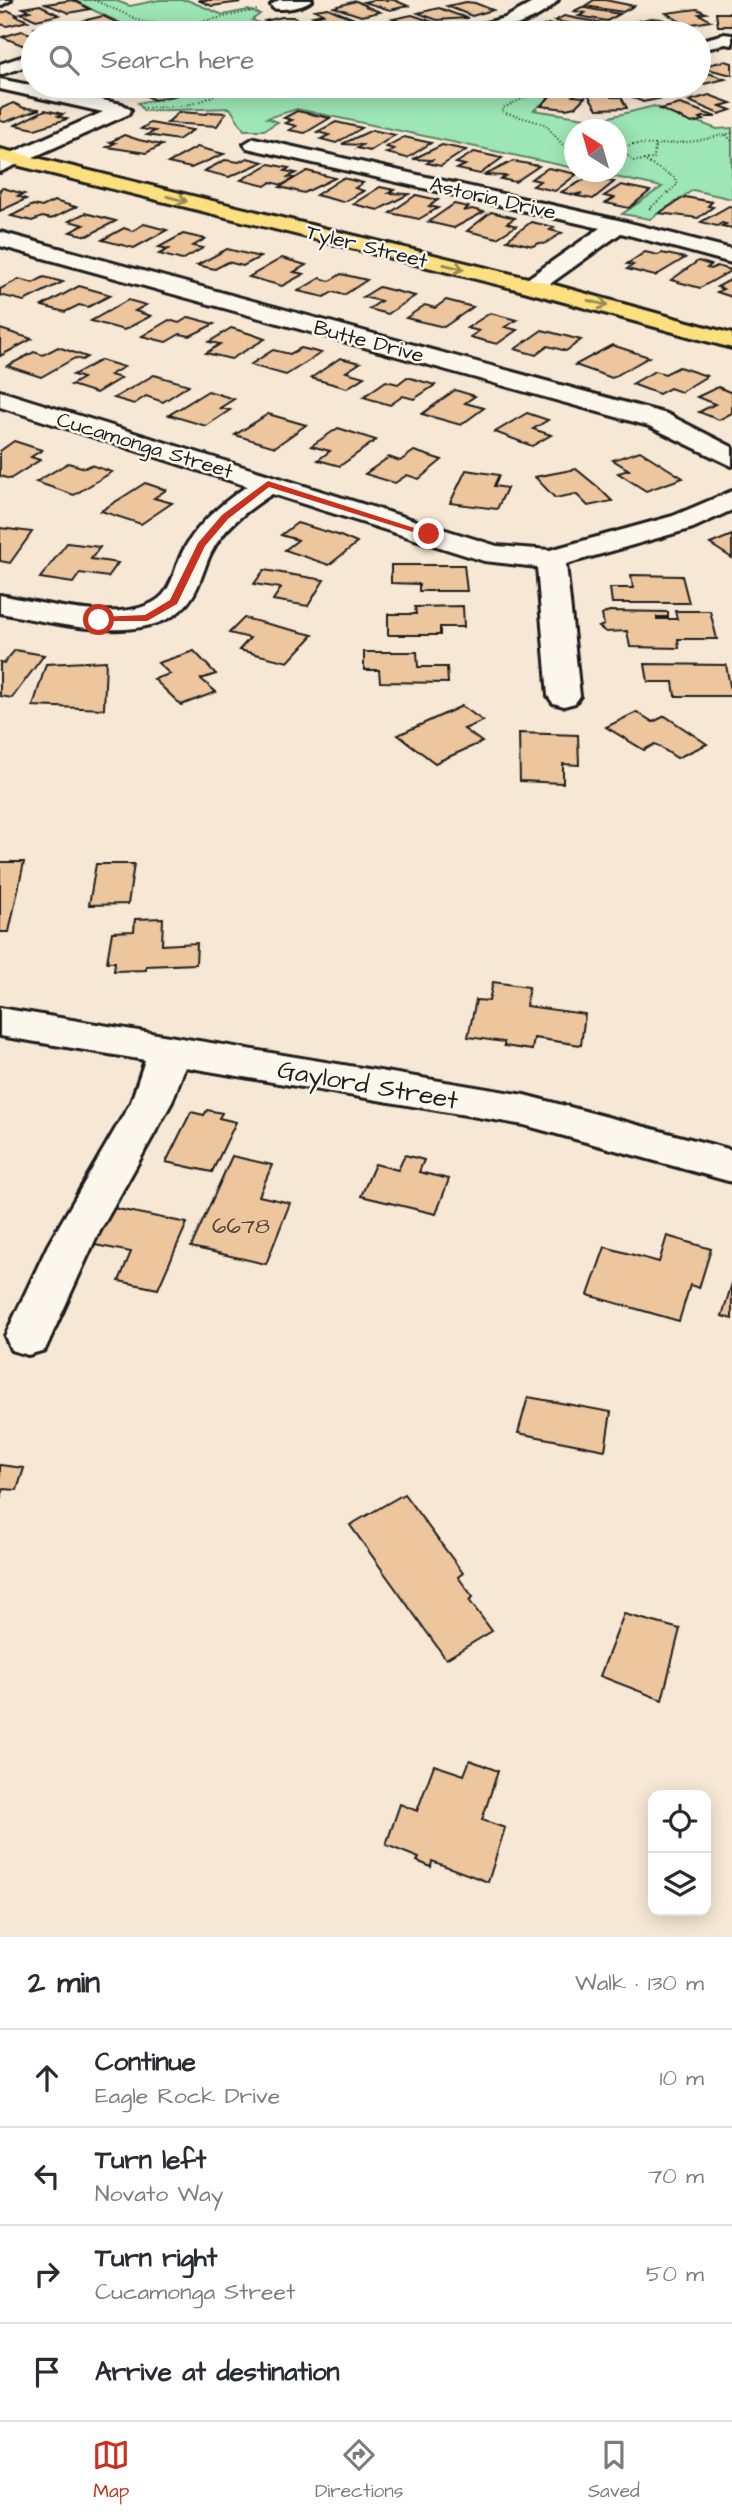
<!DOCTYPE html>
<meta charset="utf-8">
<style>
:root{--surface:#fff;--page:#f2f2f3;--text:#2b2b33;--muted:#7c7c81;--line:#e1e1e2;--accent:#c8321e}
body{margin:0;font-family:"Architects Daughter",sans-serif;background:var(--page);color:var(--text)}
.controls{position:absolute;right:21px;bottom:21px;display:grid;overflow:hidden;border-radius:14px;box-shadow:0 4px 18px #0003}
.controls button{width:63px;height:63px;display:grid;place-items:center;padding:0;border:0;border-bottom:2px solid var(--line);background:var(--surface);color:var(--text);font:35px sans-serif}
.compass{position:absolute;left:564px;top:119px;width:63px;height:63px;border-radius:50%;background:var(--surface);box-shadow:0 4px 18px #0003;rotate:323deg}
.stop{position:absolute;width:21px;height:21px;margin:-16px;border:5px solid #c8321e;border-radius:50%;background:#fff}
.stop.end{background:#c8321e;border-color:#fff;box-shadow:0 2px 7px #0008}
.list{margin:0;padding:0;list-style:none}
h2{display:flex;justify-content:space-between;align-items:center;height:91px;margin:0;padding:0 28px;font-size:30px}
h2 small{font-size:23px;font-weight:400;color:var(--muted)}
.list li{display:grid;grid-template-columns:46px 1fr auto;gap:21px;align-items:center;box-sizing:border-box;height:98px;padding:0 28px;border-top:2px solid var(--line)}
.list b{display:block;font-size:26px;white-space:nowrap}
.list p{margin:0;font-size:23px;white-space:nowrap;color:var(--muted)}
.list em{font-size:23px;font-style:normal;color:var(--muted)}
.icon{flex:none;width:38px;height:38px;fill:none;stroke:currentColor;stroke-width:2;stroke-linecap:round;stroke-linejoin:round}
.map{position:relative;flex:none;width:732px;height:1937px;overflow:hidden}
.search{position:absolute;background:var(--surface);box-shadow:0 4px 18px #0003;left:21px;right:21px;top:21px;height:77px;display:flex;align-items:center;gap:18px;box-sizing:border-box;padding:0 24px;border-radius:38px;color:var(--muted);font-size:26px}
.sheet{height:483px;background:var(--surface)}
nav{display:flex;justify-content:space-around;align-items:center;box-sizing:border-box;height:98px;border-top:2px solid var(--line);background:var(--surface);font-size:19px;color:var(--muted)}
nav a{display:grid;justify-items:center;gap:4px}
nav .on{color:var(--accent)}
.map>svg:first-child{display:block}
.green{fill:#9de6b5;stroke:#5c8168;stroke-width:2}
.building{fill:#eec69e;stroke:#1c1c1c;stroke-width:2}
.lines{fill:none;stroke-linecap:round;stroke-linejoin:round}
.minor-casing{stroke:#1c1c1c;stroke-width:6}
.major-casing{stroke:#1c1c1c;stroke-width:6}
.path{stroke:#1c1c1c;stroke-width:2;stroke-dasharray:1 2.5;stroke-linecap:butt}
.minor{fill:#fbf7ec;fill-rule:evenodd}
.major{fill:#fce080;fill-rule:evenodd}
.oneway{stroke:#978853}
.route{fill:#c8321e}
.labels{text-anchor:middle;stroke-width:5;stroke-linejoin:round;paint-order:stroke}
.far-street-label{font-size:21px;fill:#1c1c1c;stroke:#fbf7ec}
.number-label{font-size:23px;fill:#50463c}
.street-label{font-size:26px;fill:#1c1c1c;stroke:#fbf7ec}
</style>
<div class="map">
<svg width="732" height="1937" viewBox="0 0 732 1937">
<rect width="100%" height="100%" fill="#f7e8d5"/>
<filter id="ink" filterUnits="userSpaceOnUse"><feTurbulence type="fractalNoise" baseFrequency=".0143" numOctaves="2"/><feDisplacementMap in="SourceGraphic" scale="14" xChannelSelector="R" yChannelSelector="G"/><feConvolveMatrix kernelMatrix="1 2 1 2 8 2 1 2 1" color-interpolation-filters="sRGB"/></filter>
<g filter="url(#ink)">
<g class="green">
<polygon points="72,0 114,0 130,6 159,0 187,0 223,15 248,10 260,14 252,20 284,33 123,33 135,30"/>
<polygon points="201,86 341,86 363,95 404,86 454,86 486,98 538,86 564,86 534,110 598,120 654,106 717,129 732,128 732,199 693,190 650,219 622,214 662,187 592,172 616,172 616,130 574,130 574,168 297,109 267,118 278,122 264,130 244,130 230,108 144,111 138,103 206,89"/>
</g>
<g class="building">
<polygon points="73,0 90,9 69,13 46,4"/>
<polygon points="198,0 235,0 241,2 212,6"/>
<polygon points="373,0 394,0 408,6 390,10 364,2"/>
<polygon points="594,0 605,0 634,6 623,12 585,6"/>
<polygon points="356,1 367,6 365,6 380,12 361,16 334,7"/>
<polygon points="466,2 475,3 493,10 472,16 447,6"/>
<polygon points="40,5 48,9 46,9 59,15 36,20 21,13 30,11 23,8"/>
<polygon points="582,7 596,10 620,14 607,21 579,16 585,13 574,11"/>
<polygon points="328,8 337,12 352,18 330,23 313,16 323,14 315,10"/>
<polygon points="439,8 455,14 468,18 437,20 418,13"/>
<polygon points="697,9 706,13 699,14 711,21 686,25 666,13"/>
<polygon points="9,11 18,15 16,16 28,21 7,26 0,24 0,13"/>
<polygon points="716,13 732,13 732,26 718,26"/>
<polygon points="412,15 427,20 440,25 417,29 393,19"/>
<polygon points="103,16 116,22 128,26 97,30 83,23 87,22 82,21"/>
<polygon points="564,16 579,19 603,23 591,30 563,25 567,23 555,21"/>
<polygon points="282,17 293,17 311,26 292,31 265,21"/>
<polygon points="651,18 661,19 680,26 662,33 634,22"/>
<polygon points="384,21 399,27 412,31 379,33 364,25"/>
<polygon points="59,23 74,30 46,33 35,28"/>
<polygon points="548,24 562,28 584,33 536,33 542,30 536,29"/>
<polygon points="22,31 33,35 33,45 27,47 2,37"/>
<polygon points="725,61 732,63 732,75 699,67"/>
<polygon points="702,71 725,79 704,84 699,82 699,72"/>
<polygon points="162,86 186,86 195,91 154,100 143,94 149,93 144,89"/>
<polygon points="485,86 531,86 533,87 494,95 476,88"/>
<polygon points="627,86 633,89 647,88 668,97 643,102 613,89"/>
<polygon points="659,86 691,86 696,87 676,92"/>
<polygon points="555,91 576,94 573,96 585,97 575,107 566,109 541,106"/>
<polygon points="609,92 611,97 621,97 627,108 597,109 587,93"/>
<polygon points="709,95 731,103 720,106 731,110 719,114 689,101"/>
<polygon points="13,103 24,108 40,109 5,122 0,121 0,109"/>
<polygon points="680,104 695,109 716,117 703,117 700,118 704,120 692,123 660,109"/>
<polygon points="45,110 63,114 58,116 67,119 35,129 15,125"/>
<polygon points="297,111 330,118 305,133 289,130 296,126 285,123 292,120 284,118"/>
<polygon points="179,112 207,114 209,112 226,113 217,126 167,123"/>
<polygon points="336,122 362,128 336,143 321,139 329,135 317,132"/>
<polygon points="150,123 167,126 193,130 178,140 147,135 155,131 141,129"/>
<polygon points="372,130 395,135 370,151 357,148 362,145 342,144"/>
<polygon points="124,135 139,140 162,145 146,153 107,147 115,143 110,142"/>
<polygon points="404,137 431,143 407,158 386,153 394,149 386,147"/>
<polygon points="442,145 466,150 441,166 427,163 432,160 413,159"/>
<polygon points="197,147 224,154 191,168 168,163"/>
<polygon points="474,152 502,158 480,174 457,169 465,165 456,163"/>
<polygon points="247,158 263,162 229,177 204,171 225,160 239,162"/>
<polygon points="513,161 539,166 515,182 501,179 506,176 485,175"/>
<polygon points="269,164 289,168 285,171 296,173 288,177 294,178 282,185 271,182 265,186 241,180"/>
<polygon points="548,168 577,174 555,191 533,186 540,181 531,179"/>
<polygon points="307,171 335,178 304,193 280,187"/>
<polygon points="589,177 614,182 593,199 577,196 582,193 574,195 561,192"/>
<polygon points="343,178 363,183 355,188 364,191 343,202 316,195"/>
<polygon points="621,185 650,191 629,208 606,203 614,198 604,196"/>
<polygon points="380,187 394,190 389,193 409,194 378,210 353,204"/>
<polygon points="3,188 24,194 18,196 26,199 0,211 0,189"/>
<polygon points="416,195 438,200 429,206 438,208 419,219 390,213"/>
<polygon points="685,197 712,202 708,206 713,207 698,218 659,213"/>
<polygon points="54,201 76,207 51,219 42,217 32,221 11,216 33,205 42,207"/>
<polygon points="454,204 468,207 463,211 472,209 484,212 454,228 428,222"/>
<polygon points="729,206 732,207 732,228 722,226 726,224 722,223 717,226 701,222"/>
<polygon points="491,212 515,218 507,223 516,226 497,238 467,231"/>
<polygon points="85,213 116,221 87,236 70,232 84,225 69,221"/>
<polygon points="531,222 554,227 550,230 562,233 544,244 539,243 533,246 507,240"/>
<polygon points="144,224 167,230 134,248 102,240 124,228 132,231"/>
<polygon points="183,234 205,239 193,246 203,248 182,260 159,254 169,249 159,247"/>
<polygon points="227,249 260,257 243,266 228,262 215,269 197,265"/>
<polygon points="645,252 658,255 662,253 685,258 655,276 627,269 633,265 627,264"/>
<polygon points="282,258 306,265 294,272 304,274 282,286 249,277"/>
<polygon points="698,261 711,265 707,268 711,269 717,266 732,270 700,288 671,280"/>
<polygon points="341,274 367,280 344,295 333,292 324,297 298,291 320,278 330,281"/>
<polygon points="44,277 63,282 24,301 0,295 0,289 19,279 33,283"/>
<polygon points="732,279 732,297 717,292 723,289 717,287"/>
<polygon points="79,286 111,295 88,307 79,305 65,312 42,306"/>
<polygon points="379,287 415,296 388,314 369,309 381,301 363,297"/>
<polygon points="128,300 146,305 135,311 151,316 124,330 91,321"/>
<polygon points="446,300 473,307 444,327 406,318 425,305 435,308"/>
<polygon points="490,313 517,320 505,327 517,330 497,344 470,337 479,331 467,328"/>
<polygon points="189,317 214,324 190,336 180,334 166,342 142,336 169,320 179,323"/>
<polygon points="231,328 251,334 265,339 231,359 206,353 220,344 209,342"/>
<polygon points="0,329 32,339 0,356"/>
<polygon points="542,330 581,340 566,351 548,346 536,355 515,349"/>
<polygon points="612,345 649,357 612,378 575,365"/>
<polygon points="58,347 87,357 82,360 75,358 41,377 7,366 34,352 43,355"/>
<polygon points="301,348 321,353 286,375 250,365 273,350 290,354"/>
<polygon points="340,358 360,363 346,372 364,377 347,388 311,378"/>
<polygon points="101,360 124,367 110,375 121,378 96,393 71,385 83,378 73,375"/>
<polygon points="679,367 707,376 681,392 670,388 659,394 632,384 655,371 665,374"/>
<polygon points="154,375 189,385 163,402 146,396 134,404 114,398"/>
<polygon points="407,377 435,385 414,399 403,396 390,405 363,397 386,381 398,384"/>
<polygon points="718,387 732,393 732,413 719,420 699,412 715,404 697,397"/>
<polygon points="455,390 475,396 465,403 484,408 461,425 422,414"/>
<polygon points="208,391 234,399 220,408 230,410 206,426 169,415"/>
<polygon points="527,413 548,420 533,429 551,435 532,446 495,432"/>
<polygon points="268,414 306,425 275,447 235,435"/>
<polygon points="338,428 376,440 340,466 318,460 330,451 311,446"/>
<polygon points="14,441 42,450 31,457 40,460 10,479 0,476 0,451"/>
<polygon points="414,451 442,460 419,479 407,475 395,483 365,474 389,457 400,461"/>
<polygon points="640,451 667,468 683,478 646,491 618,473 629,470 613,460"/>
<polygon points="68,463 85,468 91,465 112,472 74,495 36,482"/>
<polygon points="576,469 598,487 612,501 588,506 576,494 555,498 535,477"/>
<polygon points="466,470 499,475 494,486 507,488 497,509 450,503"/>
<polygon points="145,483 166,490 154,498 172,503 141,524 101,511"/>
<polygon points="297,523 338,535 357,543 329,565 285,550 298,540 281,535"/>
<polygon points="0,528 32,532 10,563 0,561"/>
<polygon points="732,535 732,558 710,544"/>
<polygon points="67,543 100,547 91,559 118,563 108,577 80,573 73,583 40,578"/>
<polygon points="391,565 464,565 467,591 419,591 419,584 391,583"/>
<polygon points="264,570 324,580 308,606 273,600 281,588 254,584"/>
<polygon points="631,575 682,576 689,603 612,603 610,588 633,588"/>
<polygon points="463,606 464,627 440,627 440,635 388,635 388,614 416,614 415,607"/>
<polygon points="609,611 668,612 668,617 657,617 657,619 677,619 675,611 710,611 717,639 678,639 679,648 630,647 627,631 606,632 599,627 604,625 602,615"/>
<polygon points="244,618 272,625 313,635 288,662 239,650 250,638 229,633"/>
<polygon points="15,650 44,655 12,698 0,696 0,662 4,663"/>
<polygon points="194,651 216,674 201,679 216,692 181,705 154,679 170,674 158,663"/>
<polygon points="364,652 417,652 418,667 447,667 448,683 380,682 379,670 364,670"/>
<polygon points="106,661 104,709 33,706 46,664"/>
<polygon points="645,664 726,665 732,696 675,696 673,682 648,682"/>
<polygon points="462,706 483,721 464,729 482,742 435,763 398,735"/>
<polygon points="637,712 653,722 665,716 707,744 677,758 655,744 644,750 606,727"/>
<polygon points="519,733 578,735 579,765 563,764 563,783 520,781"/>
<polygon points="0,862 24,862 9,932 0,932"/>
<polygon points="96,864 134,864 128,904 89,905"/>
<polygon points="163,918 162,945 197,943 196,964 146,966 146,970 114,971 115,962 107,962 112,932 134,931 135,919"/>
<polygon points="493,982 529,987 526,1006 585,1014 581,1045 534,1038 532,1050 504,1046 504,1042 468,1037 476,1000 489,1001"/>
<polygon points="207,1110 222,1113 219,1118 236,1122 212,1172 166,1162 191,1112 204,1115"/>
<polygon points="405,1155 424,1160 419,1172 449,1179 436,1214 361,1196 375,1164 398,1170"/>
<polygon points="232,1156 272,1165 259,1196 290,1203 266,1264 191,1247"/>
<polygon points="113,1208 187,1223 158,1289 119,1281 131,1252 95,1245"/>
<polygon points="667,1236 711,1249 699,1288 690,1285 679,1321 588,1295 605,1247 659,1262"/>
<polygon points="732,1283 732,1319 722,1316"/>
<polygon points="528,1397 611,1412 605,1450 518,1433"/>
<polygon points="0,1465 24,1468 17,1490 4,1489 0,1499"/>
<polygon points="404,1494 463,1573 458,1577 473,1597 469,1600 492,1631 446,1659 350,1525"/>
<polygon points="624,1614 680,1629 662,1700 600,1676"/>
<polygon points="470,1760 498,1771 482,1820 505,1828 488,1882 432,1861 431,1867 417,1861 419,1858 386,1845 400,1804 417,1811 434,1765 464,1775"/>
</g>
<g class="lines">
<g class="minor-casing">
<g id="minor">
<polygon points="0,0 11,0 0,6"/>
<path d="M 279,0 L 312,0 C 305,7 284,11 273,8 L 271,5 Z"/>
<path d="M 538,0 L 558,0 C 536,25 491,34 459,33 L 462,29 L 505,18 Z"/>
<polygon points="724,34 732,35 732,45 725,44 699,51 699,41"/>
<polygon points="33,53 33,64 0,75 0,64"/>
<polygon points="0,79 122,104 131,110 129,114 0,172 0,158 103,112 0,89"/>
<polygon points="254,138 618,220 732,249 732,263 621,233 540,291 524,291 521,286 524,281 600,228 247,148 244,144"/>
<polygon points="0,232 667,414 732,447 732,466 649,426 0,246"/>
<path d="M 0,391 L 497,546 L 550,550 L 673,516 L 732,491 L 732,510 L 693,528 L 566,564 L 580,696 L 575,703 L 564,706 L 553,703 L 548,696 L 537,567 L 484,561 L 272,494 C 249,509 223,528 211,553 C 204,567 201,583 192,597 C 157,652 52,622 0,613 L 0,595 C 40,602 131,628 163,595 C 173,584 176,564 183,551 C 197,524 222,503 247,486 L 0,407 Z"/>
<polygon points="0,1008 524,1095 732,1150 732,1182 524,1125 185,1067 172,1102 96,1238 45,1350 28,1355 11,1350 5,1336 48,1245 131,1102 145,1060 0,1036"/>
</g>
</g>
<g class="major-casing">
<polygon id="major" points="0,149 540,281 732,334 732,348 524,291 0,161"/>
</g>
<g class="path">
<polyline points="94,0 143,22 185,25 258,10"/>
<polyline points="184,33 185,25"/>
<polyline points="549,86 503,108 502,112 545,124 568,151 574,154"/>
<path d="M 145,108 C 174,106 203,108 225,86"/>
<polyline points="726,135 732,141"/>
<polygon points="633,144 655,145 654,159 634,161 620,149"/>
<polyline points="655,145 697,141 732,133"/>
<polyline points="616,156 625,155"/>
<polyline points="643,160 675,178 678,184 648,210"/>
</g>
<use href="#minor" class="minor"/>
<use href="#major" class="major"/>
</g>
<defs><path id="oneway-shaft" d="M-6 0H5M1.5-3L5.5 0L1.5 3" fill="none" stroke-width="1.6" stroke-linecap="round" stroke-linejoin="round" transform="scale(1.75)"/></defs>
<g class="oneway">
<use href="#oneway-shaft" transform="translate(177 199) rotate(14)"/>
<use href="#oneway-shaft" transform="translate(454 267) rotate(14)"/>
<use href="#oneway-shaft" transform="translate(598 303) rotate(15)"/>
</g>
</g>
<polygon class="route" points="268,481 433,534 426,536 269,487 228,519 205,546 177,604 147,621 96,621 96,618 99,617 145,615 170,600 198,543 222,515"/>
<g class="labels">
<g class="far-street-label">
<text transform="translate(493 198) rotate(13)" y="7">Astoria Drive</text>
<text transform="translate(367 246) rotate(14)" y="7">Tyler Street</text>
<text transform="translate(369 341) rotate(15)" y="7">Butte Drive</text>
<text transform="translate(145 445) rotate(17)" y="7">Cucamonga Street</text>
</g>
<g class="number-label">
<text x="241" y="1233">6678</text>
</g>
<g class="street-label">
<text transform="translate(368 1084) rotate(10)" y="9">Gaylord Street</text>
</g>
</g>
</svg>
<div class="controls">
<button><svg class="icon" aria-label="locate" viewBox="0 0 24 24"><circle cx="12" cy="12" r="6"/><path d="M12 2v4M12 18v4M2 12h4M18 12h4"/></svg></button>
<button><svg class="icon" aria-label="layers" viewBox="0 0 24 24"><path d="M12 4l9 5-9 5-9-5zM3 14l9 5 9-5"/></svg></button>
</div>
<svg class="compass" viewBox="-18 -18 36 36"><path d="M0-13l5 13h-10z" fill="#e53935"/><path d="M0 13l5-13h-10z" fill="#7c7c81"/></svg>
<div class="stop" style="left:99px;top:620px"></div>
<div class="stop end" style="left:429px;top:534px"></div>
<div class="search"><svg class="icon" aria-label="search" viewBox="0 0 24 24"><circle cx="10" cy="10" r="6"/><path d="M15 15l6 6"/></svg>Search here</div>
</div>
<section class="sheet">
<h2>2 min<small>Walk · 130 m</small></h2>
<ul class="list">
<li><svg class="icon" aria-label="ahead" viewBox="0 0 24 24"><path d="M12 20V5M6 11l6-6 6 6"/></svg><div><b>Continue</b><p>Eagle Rock Drive</p></div><em>10 m</em></li>
<li><svg class="icon" aria-label="left" viewBox="0 0 24 24"><path d="M17 20v-9H6M10 6l-5 5 5 5"/></svg><div><b>Turn left</b><p>Novato Way</p></div><em>70 m</em></li>
<li><svg class="icon" aria-label="right" viewBox="0 0 24 24"><path d="M7 20v-9h11M14 6l5 5-5 5"/></svg><div><b>Turn right</b><p>Cucamonga Street</p></div><em>50 m</em></li>
<li><svg class="icon" aria-label="arrive" viewBox="0 0 24 24"><path d="M6 21V4h12l-3 4 3 4H6"/></svg><div><b>Arrive at destination</b></div></li>
</ul>
</section>
<nav>
<a class="on"><svg class="icon" aria-label="map" viewBox="0 0 24 24"><path d="M3 6l6-2 6 2 6-2v14l-6 2-6-2-6 2zM9 4v14M15 6v14"/></svg>Map</a>
<a><svg class="icon" aria-label="directions" viewBox="0 0 24 24"><path d="M12 3l9 9-9 9-9-9zM9 14v-3h6M13 9l2 2-2 2"/></svg>Directions</a>
<a><svg class="icon" aria-label="saved" viewBox="0 0 24 24"><path d="M7 4h10v16l-5-4-5 4z"/></svg>Saved</a>
</nav>
